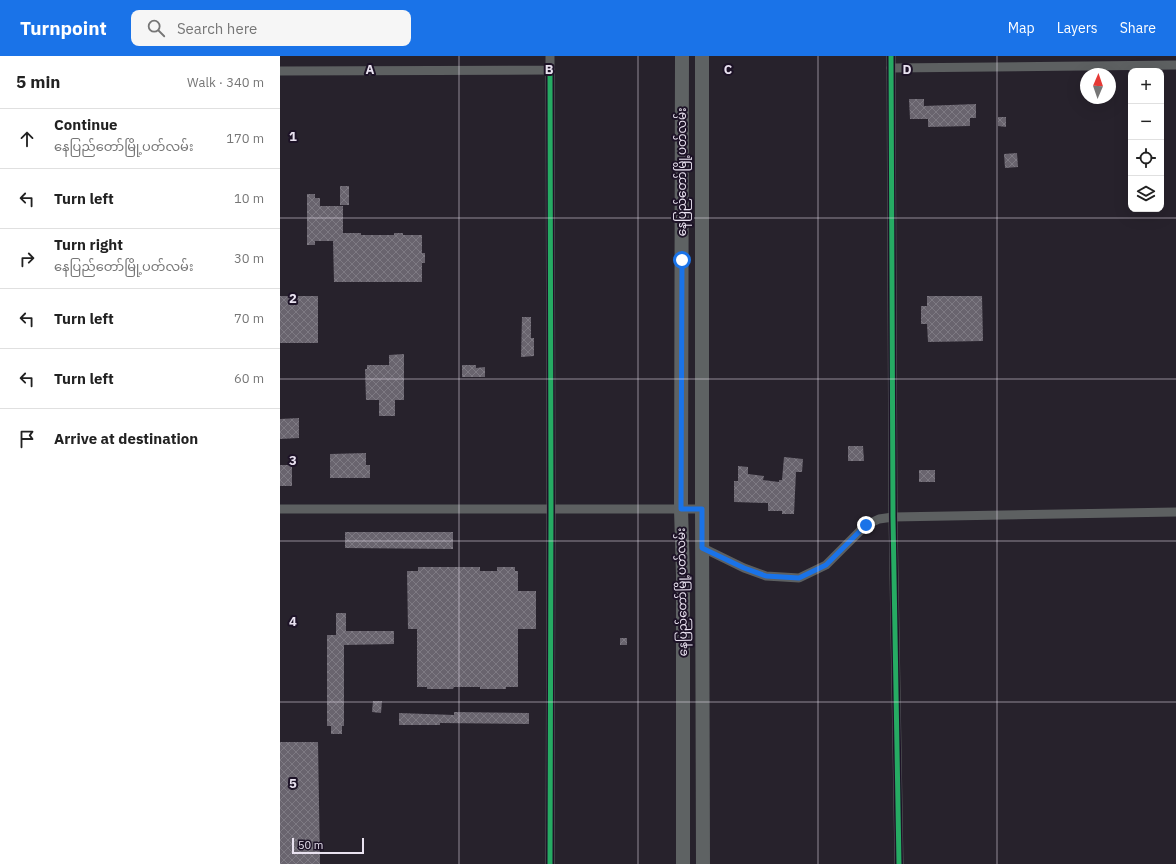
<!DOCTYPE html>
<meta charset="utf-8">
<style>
:root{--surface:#fff;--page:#f6f6f6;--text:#222;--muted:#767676;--line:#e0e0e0;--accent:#1a73e8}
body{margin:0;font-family:"IBM Plex Sans","Noto Sans Myanmar",sans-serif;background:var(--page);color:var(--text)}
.controls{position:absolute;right:12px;top:12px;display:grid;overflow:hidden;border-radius:8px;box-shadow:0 4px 16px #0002}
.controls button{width:36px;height:36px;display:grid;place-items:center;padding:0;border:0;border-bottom:1px solid var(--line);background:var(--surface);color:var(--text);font:20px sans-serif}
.compass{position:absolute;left:800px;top:12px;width:36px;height:36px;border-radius:50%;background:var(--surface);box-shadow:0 4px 16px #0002;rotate:2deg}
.scale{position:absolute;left:12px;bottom:10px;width:72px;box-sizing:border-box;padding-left:4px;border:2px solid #e9e2f0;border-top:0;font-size:11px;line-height:14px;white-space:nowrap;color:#e9e2f0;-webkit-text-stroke:3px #1d1327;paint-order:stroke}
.stop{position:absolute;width:12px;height:12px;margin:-9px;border:3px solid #1a73e8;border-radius:50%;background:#fff}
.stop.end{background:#1a73e8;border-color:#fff;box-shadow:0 1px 4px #0008}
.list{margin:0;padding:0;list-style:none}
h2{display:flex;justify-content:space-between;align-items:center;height:52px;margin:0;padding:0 16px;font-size:17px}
h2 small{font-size:13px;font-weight:400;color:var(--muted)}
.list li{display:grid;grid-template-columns:26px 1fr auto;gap:12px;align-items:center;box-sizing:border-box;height:60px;padding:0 16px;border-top:1px solid var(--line)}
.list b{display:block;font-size:15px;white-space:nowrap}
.list p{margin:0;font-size:13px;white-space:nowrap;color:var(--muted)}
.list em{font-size:13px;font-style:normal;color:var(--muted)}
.icon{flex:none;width:22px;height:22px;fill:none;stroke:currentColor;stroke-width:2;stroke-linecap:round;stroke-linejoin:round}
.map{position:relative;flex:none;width:896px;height:808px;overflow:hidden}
header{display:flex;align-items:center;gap:24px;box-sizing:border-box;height:56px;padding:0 20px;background:var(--accent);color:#fff}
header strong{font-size:19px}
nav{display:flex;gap:22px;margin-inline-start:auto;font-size:14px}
.search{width:280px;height:36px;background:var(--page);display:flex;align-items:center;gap:10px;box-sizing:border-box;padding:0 14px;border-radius:8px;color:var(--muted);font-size:15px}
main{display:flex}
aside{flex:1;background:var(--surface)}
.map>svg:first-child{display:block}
.building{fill:url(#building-cross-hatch)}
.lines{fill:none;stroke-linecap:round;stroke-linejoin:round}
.minor{stroke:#5d6061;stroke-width:9}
.primary{stroke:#5e6263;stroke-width:14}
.cycleway-casing{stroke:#1d1327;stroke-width:8}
.cycleway{stroke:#26ab63;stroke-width:5}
.route{stroke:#1a73e8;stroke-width:5}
.grid{fill:none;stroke:#e9e2f0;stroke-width:1;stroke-opacity:0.55}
.labels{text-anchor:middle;stroke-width:4;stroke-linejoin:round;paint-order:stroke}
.street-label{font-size:12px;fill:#e9e2f0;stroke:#1d1327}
.grid-label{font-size:13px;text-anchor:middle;font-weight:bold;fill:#e9e2f0;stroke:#1d1327;stroke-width:4;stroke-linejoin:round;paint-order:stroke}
</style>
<header>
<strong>Turnpoint</strong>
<div class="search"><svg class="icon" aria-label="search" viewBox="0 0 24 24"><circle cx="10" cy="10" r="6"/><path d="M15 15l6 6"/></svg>Search here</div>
<nav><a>Map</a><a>Layers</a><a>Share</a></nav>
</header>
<main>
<aside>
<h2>5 min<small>Walk · 340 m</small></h2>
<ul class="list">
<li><svg class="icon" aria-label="ahead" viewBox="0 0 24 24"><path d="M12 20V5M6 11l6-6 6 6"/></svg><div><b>Continue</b><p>နေပြည်တော်မြို့ပတ်လမ်း</p></div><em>170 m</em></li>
<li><svg class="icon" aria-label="left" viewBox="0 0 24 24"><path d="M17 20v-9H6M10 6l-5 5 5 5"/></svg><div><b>Turn left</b></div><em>10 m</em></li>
<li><svg class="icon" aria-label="right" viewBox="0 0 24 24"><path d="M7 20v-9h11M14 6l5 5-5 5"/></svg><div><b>Turn right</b><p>နေပြည်တော်မြို့ပတ်လမ်း</p></div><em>30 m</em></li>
<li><svg class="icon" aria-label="left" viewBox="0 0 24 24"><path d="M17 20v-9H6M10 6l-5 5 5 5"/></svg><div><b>Turn left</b></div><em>70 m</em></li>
<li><svg class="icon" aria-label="left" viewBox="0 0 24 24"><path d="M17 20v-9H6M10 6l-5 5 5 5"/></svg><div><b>Turn left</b></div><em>60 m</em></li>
<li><svg class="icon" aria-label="arrive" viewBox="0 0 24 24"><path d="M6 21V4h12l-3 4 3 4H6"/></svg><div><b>Arrive at destination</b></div></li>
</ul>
</aside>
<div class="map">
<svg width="896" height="808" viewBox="0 0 896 808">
<defs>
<pattern id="building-cross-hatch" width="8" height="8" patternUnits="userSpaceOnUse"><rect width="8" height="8" fill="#69646e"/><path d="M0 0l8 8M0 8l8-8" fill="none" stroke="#7e7a83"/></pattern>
</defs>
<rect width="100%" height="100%" fill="#27222c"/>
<g class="building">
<polygon points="629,43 644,43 644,50 696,48 696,62 690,62 690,70 648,71 648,63 630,63"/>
<polygon points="718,61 726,61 726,71 718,70"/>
<polygon points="737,97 738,111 725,112 724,98"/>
<rect x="60" y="130" width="9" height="19"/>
<polygon points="27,138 35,138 35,142 40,142 40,150 63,150 63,177 81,177 81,179 114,179 114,177 123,177 123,179 142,179 142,197 145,197 145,207 142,207 142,226 54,226 53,185 35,185 35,189 27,189"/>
<rect x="0" y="240" width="38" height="47"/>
<polygon points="647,240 702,240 703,285 648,286 647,268 641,268 641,250 647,250"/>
<polygon points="242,261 251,261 251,282 254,282 254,300 241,301"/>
<polygon points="124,298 124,344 115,344 115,360 99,360 99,344 86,344 85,313 87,313 87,309 109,309 109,299"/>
<polygon points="182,309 196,309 196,312 205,311 205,321 182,321"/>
<polygon points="19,362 19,382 0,383 0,363"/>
<polygon points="568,390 583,390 584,405 568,405"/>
<polygon points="86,397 86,409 90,409 90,422 50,422 50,398"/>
<polygon points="504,401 523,403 522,416 516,416 514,458 502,458 502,455 488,455 488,447 454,446 454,425 458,425 458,410 468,411 468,418 484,420 483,424 499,426 499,424 502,424"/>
<rect x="0" y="409" width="12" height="21"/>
<rect x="639" y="414" width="16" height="12"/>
<polygon points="65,476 173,476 173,493 65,492"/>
<polygon points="138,511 200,511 200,515 217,515 217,511 235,511 235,515 238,515 238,535 256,535 256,573 238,573 238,631 226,631 226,633 200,633 200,631 174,631 173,633 147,633 147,631 137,631 137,573 128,573 127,515 138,515"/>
<polygon points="56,557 66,557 66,575 114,575 114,588 64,589 64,670 62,670 62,678 51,678 51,670 47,670 47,579 56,579"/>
<rect x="340" y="582" width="7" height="7"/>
<polygon points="93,645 102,645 101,657 92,656"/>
<polygon points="174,656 249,657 249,668 160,667 160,669 119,669 119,657 174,659"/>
<polygon points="0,686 38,686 40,808 0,808"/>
</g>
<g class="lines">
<g class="minor">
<polyline points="611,0 613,461 619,808"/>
<polyline points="611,12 896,9"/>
<polyline points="0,15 270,14 270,0"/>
<polyline points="0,453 422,453"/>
<polyline points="423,492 464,512 486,520 519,522 546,509 586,469 599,463 613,461 896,456"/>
<polyline points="270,808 271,453 270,14"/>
</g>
<g class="primary">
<polyline points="402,0 401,453 403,519 403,808"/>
<polyline points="422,0 422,453 423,808"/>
</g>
<g class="cycleway-casing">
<g id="cycleway">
<polyline points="611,0 613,461 619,808"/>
<polyline points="270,808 271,453 270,14"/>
</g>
</g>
<use href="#cycleway" class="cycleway"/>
</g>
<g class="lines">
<polyline class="route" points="402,204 401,453 422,453 422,492 464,512 486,520 519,522 546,509 586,469"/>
</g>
<path class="grid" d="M 179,0 L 179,808M 358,0 L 358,808M 538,0 L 538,808M 717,0 L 717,808M 0,162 L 896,162M 0,323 L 896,323M 0,485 L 896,485M 0,646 L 896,646"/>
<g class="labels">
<g class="street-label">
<text transform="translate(402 116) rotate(-90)" y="4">နေပြည်တော်မြို့ပတ်လမ်း</text>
<text transform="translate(402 536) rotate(-91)" y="4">နေပြည်တော်မြို့ပတ်လမ်း</text>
</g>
</g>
<g class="grid-label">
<text x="90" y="18">A</text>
<text x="269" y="18">B</text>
<text x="448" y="18">C</text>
<text x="627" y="18">D</text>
<text x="13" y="85">1</text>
<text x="13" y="247">2</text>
<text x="13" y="409">3</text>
<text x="13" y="570">4</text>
<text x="13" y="732">5</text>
</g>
</svg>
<div class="controls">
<button>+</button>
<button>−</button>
<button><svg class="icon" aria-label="locate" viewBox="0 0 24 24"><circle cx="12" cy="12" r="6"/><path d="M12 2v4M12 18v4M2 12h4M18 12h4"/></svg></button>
<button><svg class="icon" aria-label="layers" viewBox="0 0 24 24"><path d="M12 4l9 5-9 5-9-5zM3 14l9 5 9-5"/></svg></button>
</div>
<svg class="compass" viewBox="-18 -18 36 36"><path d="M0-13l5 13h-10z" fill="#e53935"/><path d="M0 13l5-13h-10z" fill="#767676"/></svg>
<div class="scale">50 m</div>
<div class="stop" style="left:402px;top:204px"></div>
<div class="stop end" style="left:586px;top:469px"></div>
</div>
</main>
